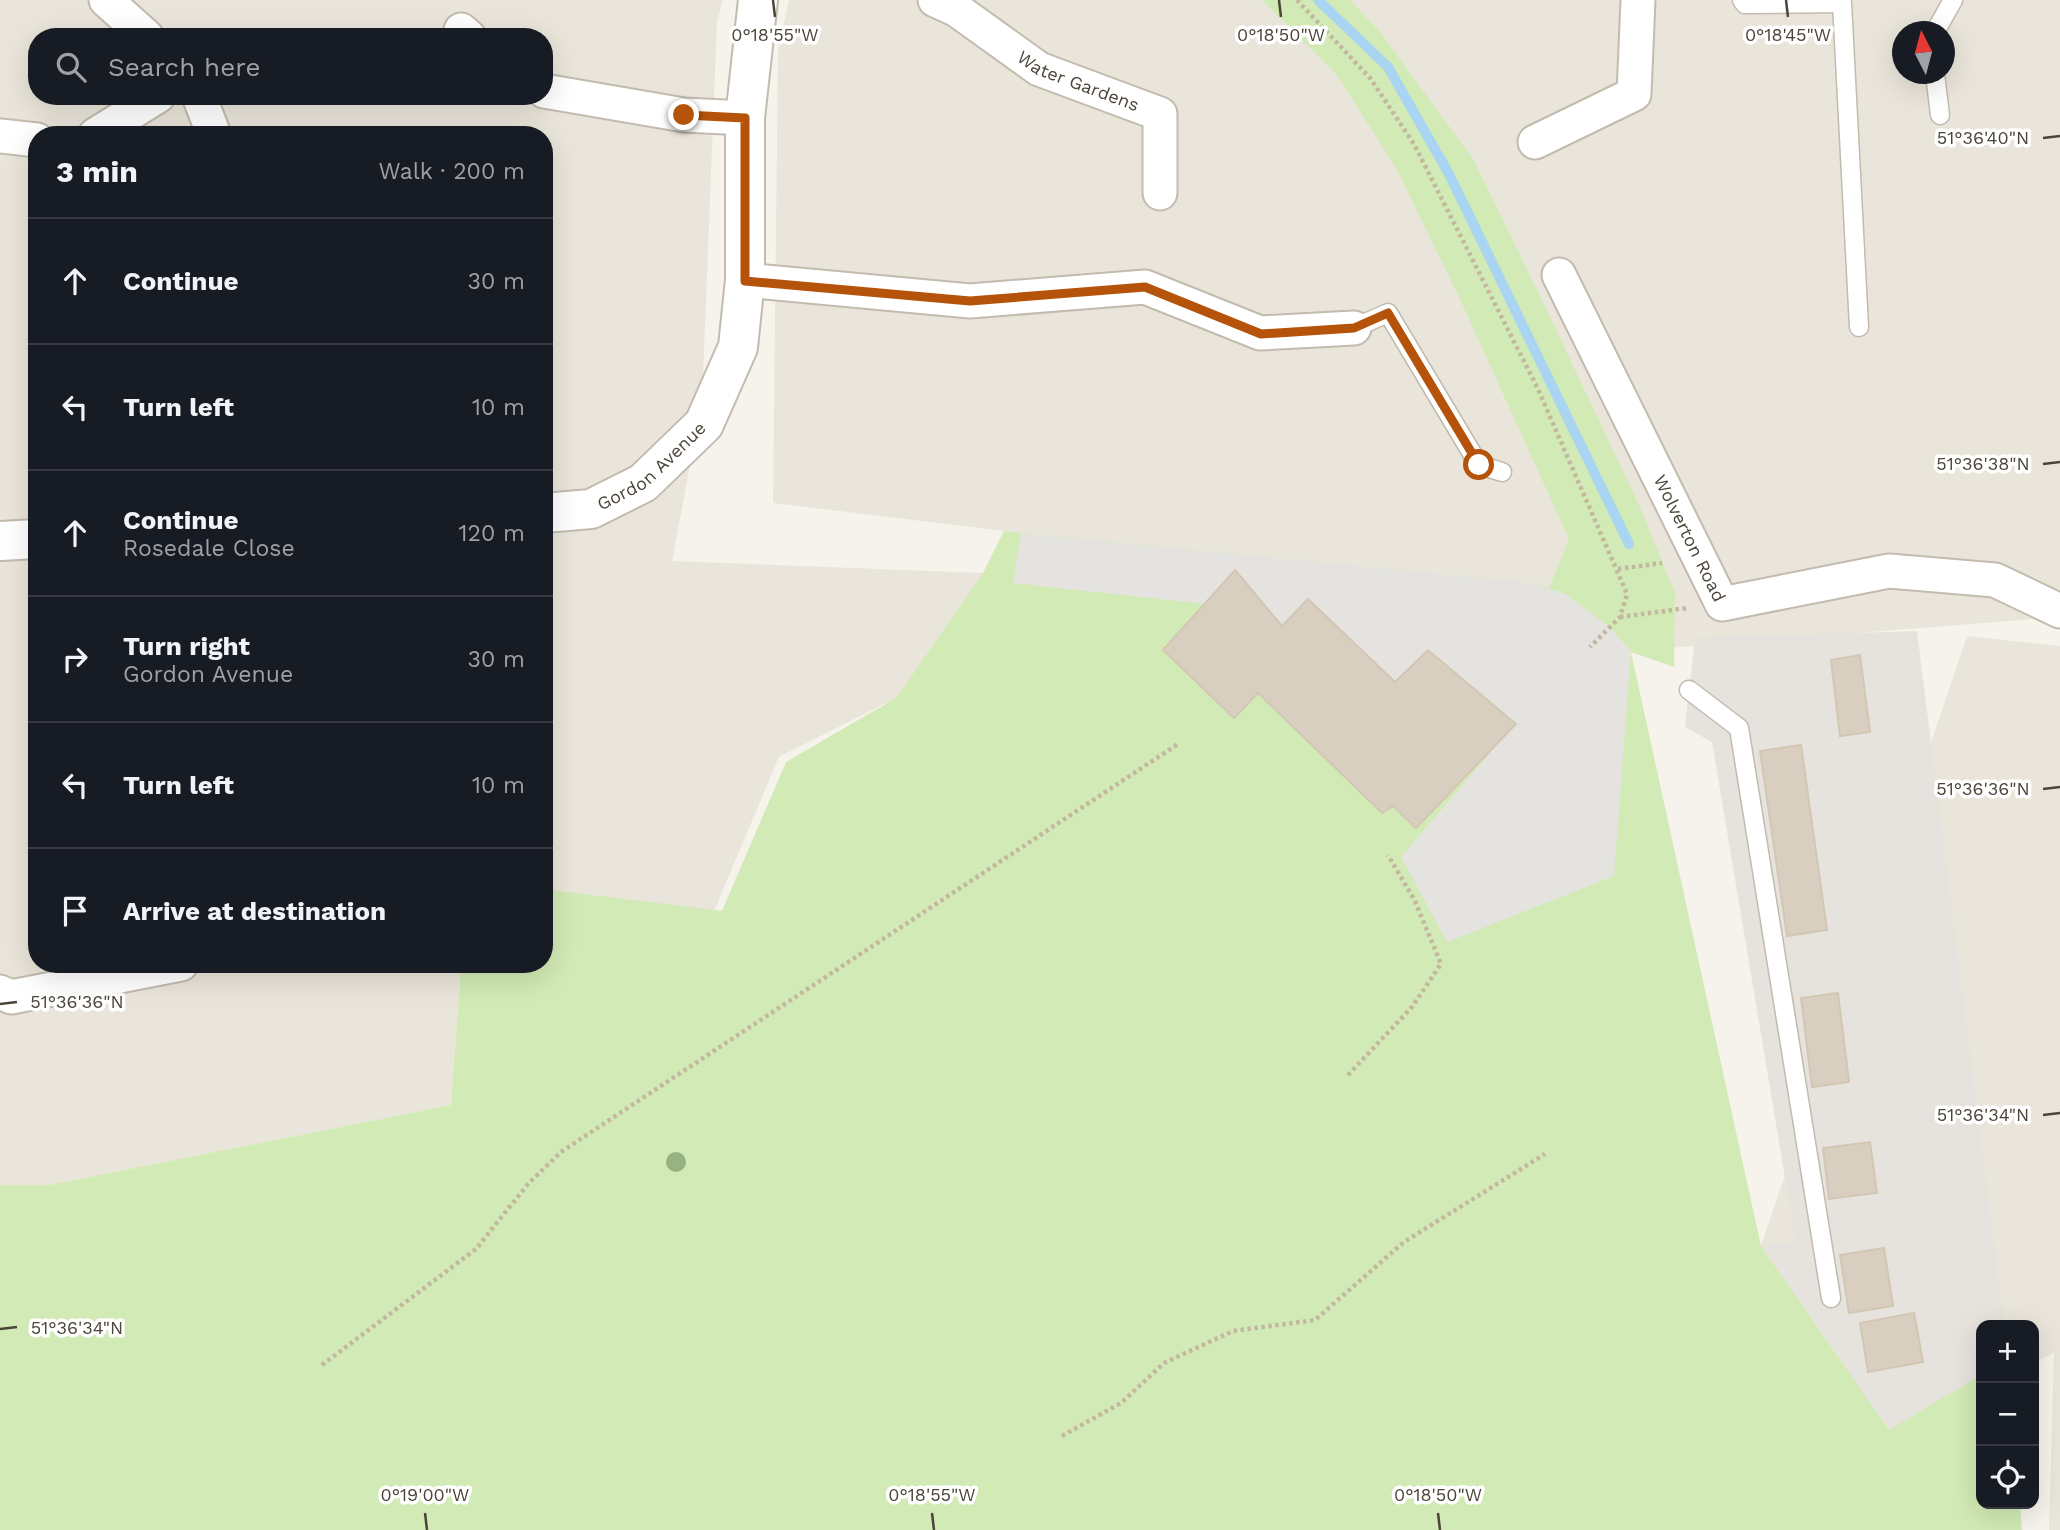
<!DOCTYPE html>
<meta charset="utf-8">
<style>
:root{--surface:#171b24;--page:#20242c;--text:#f1f3f6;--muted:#9ea1a6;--line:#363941}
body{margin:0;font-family:"Work Sans",sans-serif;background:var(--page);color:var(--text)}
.controls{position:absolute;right:21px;bottom:21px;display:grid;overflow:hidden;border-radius:14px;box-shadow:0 7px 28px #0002}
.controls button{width:63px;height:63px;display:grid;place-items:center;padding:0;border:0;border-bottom:2px solid var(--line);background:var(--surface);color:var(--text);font:35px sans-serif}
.compass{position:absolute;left:1892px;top:21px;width:63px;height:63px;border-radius:50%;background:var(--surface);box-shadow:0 7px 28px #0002;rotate:354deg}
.stop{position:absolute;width:21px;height:21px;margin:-16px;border:5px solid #b45309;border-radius:50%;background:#fff}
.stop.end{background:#b45309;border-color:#fff;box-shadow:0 2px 7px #0008}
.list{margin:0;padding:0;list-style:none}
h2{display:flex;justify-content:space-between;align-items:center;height:91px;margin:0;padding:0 28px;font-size:30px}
h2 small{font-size:23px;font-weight:400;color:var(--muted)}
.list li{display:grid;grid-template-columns:46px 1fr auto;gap:21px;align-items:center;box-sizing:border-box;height:126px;padding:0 28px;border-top:2px solid var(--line)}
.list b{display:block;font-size:26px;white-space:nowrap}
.list p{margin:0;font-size:23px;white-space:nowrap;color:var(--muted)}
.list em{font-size:23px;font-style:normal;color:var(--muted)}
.icon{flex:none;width:38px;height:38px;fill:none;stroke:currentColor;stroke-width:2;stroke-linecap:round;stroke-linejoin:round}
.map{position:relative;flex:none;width:2060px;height:1530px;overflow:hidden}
.search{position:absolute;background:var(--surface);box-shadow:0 7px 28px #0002;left:28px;top:28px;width:525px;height:77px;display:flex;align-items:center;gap:18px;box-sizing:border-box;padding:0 24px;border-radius:28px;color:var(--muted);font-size:26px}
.panel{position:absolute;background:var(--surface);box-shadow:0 7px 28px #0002;left:28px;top:126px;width:525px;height:847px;border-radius:28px}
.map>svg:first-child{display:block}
.residential{fill:#eae5da;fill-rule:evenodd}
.industrial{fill:#e6e2dd}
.green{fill:#d2eab5}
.parking{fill:#e5e3e0}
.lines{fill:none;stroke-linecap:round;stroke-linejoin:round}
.stream{stroke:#a9d4f2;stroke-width:10}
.building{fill:#d8cfc1;stroke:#d3c7b4;stroke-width:2}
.service-casing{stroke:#c2bbae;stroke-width:21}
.minor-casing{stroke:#c2bbae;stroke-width:37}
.tertiary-casing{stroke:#c2bbae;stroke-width:42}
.path{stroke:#c4b79f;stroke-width:4.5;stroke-dasharray:3.5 3.5;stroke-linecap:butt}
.service{stroke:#fff;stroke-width:18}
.minor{stroke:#fff;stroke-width:33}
.tertiary{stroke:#fff;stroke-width:38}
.tree{fill:#97b381}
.route{stroke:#b45309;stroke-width:9}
.ticks{fill:none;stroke:#4b4439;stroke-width:2.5}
.labels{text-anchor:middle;stroke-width:7;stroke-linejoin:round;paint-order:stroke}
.street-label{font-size:18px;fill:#4b4439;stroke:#fff}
.ticks-label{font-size:18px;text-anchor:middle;fill:#4b4439;stroke:#fff;stroke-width:7;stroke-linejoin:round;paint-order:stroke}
</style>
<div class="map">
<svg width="2060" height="1530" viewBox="0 0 2060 1530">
<rect width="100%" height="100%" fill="#f6f3ec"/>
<g class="residential">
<path d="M 0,0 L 723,0 L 717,22 L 702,402 L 672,561 L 983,573 L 896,698 L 779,757 L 714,911 L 544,889 L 544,135 L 37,135 L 37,964 L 461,964 L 451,1105 L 49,1185 L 0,1185 ZM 37,37 L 544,37 L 544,96 L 37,96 Z"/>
<path d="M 789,0 L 2060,0 L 2060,617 L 1631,651 L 1533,583 L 1004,531 L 773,503 L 778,51 ZM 1902,32 L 1944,32 L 1944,74 L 1902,74 Z"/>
<polygon points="1967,636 2060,646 2060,1530 2049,1530 2054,1353 2034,1362 2034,1325 1981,1325 1981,1387 1889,1430 1761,1246"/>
</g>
<polygon class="industrial" points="1917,631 2004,1325 1981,1325 1981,1375 1889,1430 1761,1246 1796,1243 1712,742 1685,727 1695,638"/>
<polygon class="green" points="1262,0 1350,0 1380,32 1473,159 1542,300 1639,505 1675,593 1674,667 1631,652 1761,1246 1889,1430 1981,1375 1981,1504 2020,1504 2022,1530 0,1530 0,1185 49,1185 451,1105 461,964 544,964 544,889 722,911 786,762 896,698 983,573 1004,531 1533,583 1549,588 1569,539 1459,297 1396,168 1337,75"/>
<polygon class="parking" points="1021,533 1533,583 1565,594 1607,625 1631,651 1614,876 1447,942 1401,857 1515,724 1427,651 1395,682 1309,599 1282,626 1235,570 1205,604 1013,583"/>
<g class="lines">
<polyline class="stream" points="1318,0 1388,67 1449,174 1629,544"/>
</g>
<g class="building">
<polygon points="1235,570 1282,626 1308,599 1395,682 1428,650 1516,724 1416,828 1393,806 1382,813 1258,693 1234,718 1163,650"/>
<polygon points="1860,655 1870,732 1840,736 1831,660"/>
<polygon points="1801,745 1827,930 1787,936 1760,751"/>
<polygon points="1838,993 1849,1082 1812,1087 1801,998"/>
<polygon points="1870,1142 1877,1193 1829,1199 1823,1148"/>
<polygon points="1884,1248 1893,1306 1849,1313 1840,1255"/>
<polygon points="1914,1313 1923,1362 1868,1372 1860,1323"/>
</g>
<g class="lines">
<g class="service-casing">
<g id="service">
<polyline points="1742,0 1745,4 1842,3 1859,327"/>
<polyline points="1935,32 1953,0"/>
<polyline points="1935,74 1940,115"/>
<polyline points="1354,328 1388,313 1479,465 1502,472"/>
<polyline points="1689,690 1739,728 1831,1298"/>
</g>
</g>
<g class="minor-casing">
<g id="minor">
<polyline points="106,0 147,37"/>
<path id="s1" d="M 935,0 L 957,10 L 1039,69 L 1160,114 L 1160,193"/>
<polyline points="461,30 469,37"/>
<polyline points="544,91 684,115 745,118"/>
<polyline points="199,96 214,135"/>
<polyline points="95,135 158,96"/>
<polyline points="0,136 37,140"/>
<polyline points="1535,142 1634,94 1638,0"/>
<path id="s2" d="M 1559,275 L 1722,604 L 1889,571 L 1995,580 L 2060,611"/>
<polyline points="745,280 970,301 1145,287 1260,333 1354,328"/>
<polyline points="0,992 11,997 181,964"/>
</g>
</g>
<g class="tertiary-casing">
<g id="tertiary">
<path id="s3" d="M 544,513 L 591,509 L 643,483 L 704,424 L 738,347 L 745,280 L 745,118 L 758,0"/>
<polyline points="0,541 37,539"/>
</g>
</g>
<g class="path">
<polyline points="1297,0 1370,78 1414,144 1538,389 1627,594 1620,617 1590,647"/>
<polyline points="1618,569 1662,563"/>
<polyline points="1620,617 1687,608"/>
<polyline points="1348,1075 1412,1007 1441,964 1415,901 1388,855"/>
<polyline points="322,1365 476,1249 528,1184 561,1152 1178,744"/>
<polyline points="1062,1436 1121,1403 1164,1363 1233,1331 1315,1320 1404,1242 1545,1154"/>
</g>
<use href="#service" class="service"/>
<use href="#minor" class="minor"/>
<use href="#tertiary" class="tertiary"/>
</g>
<circle class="tree" cx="676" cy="1162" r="10"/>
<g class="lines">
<polyline class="route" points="684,115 745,118 745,281 970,301 1145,287 1261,334 1354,328 1388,313 1479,465"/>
</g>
<path class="ticks" d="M 773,0 L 775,17M 1279,0 L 1281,17M 1786,0 L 1788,17M 2043,138 L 2060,136M 2043,464 L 2060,462M 2043,789 L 2060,787M 0,1004 L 17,1002M 2043,1115 L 2060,1113M 0,1329 L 17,1327M 425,1513 L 427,1530M 932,1513 L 934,1530M 1438,1513 L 1440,1530"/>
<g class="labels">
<g class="street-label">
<text dy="6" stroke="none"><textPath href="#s1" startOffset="166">Water Gardens</textPath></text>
<text dy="6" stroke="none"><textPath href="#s3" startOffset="122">Gordon Avenue</textPath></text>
<text dy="6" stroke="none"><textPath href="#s2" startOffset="294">Wolverton Road</textPath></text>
</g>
</g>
<g class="ticks-label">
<text x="775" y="41">0°18'55"W</text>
<text x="1281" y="41">0°18'50"W</text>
<text x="1788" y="41">0°18'45"W</text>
<text x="1983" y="144">51°36'40"N</text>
<text x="1983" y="470">51°36'38"N</text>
<text x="1983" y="795">51°36'36"N</text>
<text x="77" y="1008">51°36'36"N</text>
<text x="1983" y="1121">51°36'34"N</text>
<text x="77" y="1334">51°36'34"N</text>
<text x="425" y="1501">0°19'00"W</text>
<text x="932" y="1501">0°18'55"W</text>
<text x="1438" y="1501">0°18'50"W</text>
</g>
</svg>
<div class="controls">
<button>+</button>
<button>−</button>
<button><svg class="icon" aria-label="locate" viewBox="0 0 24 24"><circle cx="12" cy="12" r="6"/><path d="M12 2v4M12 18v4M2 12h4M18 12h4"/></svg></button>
</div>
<svg class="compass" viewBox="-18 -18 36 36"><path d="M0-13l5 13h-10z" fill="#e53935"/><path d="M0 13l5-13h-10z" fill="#9ea1a6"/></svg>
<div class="stop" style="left:1479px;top:465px"></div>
<div class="stop end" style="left:684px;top:115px"></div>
<div class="search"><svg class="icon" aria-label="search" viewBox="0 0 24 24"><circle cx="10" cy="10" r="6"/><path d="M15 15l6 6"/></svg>Search here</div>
<section class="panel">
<h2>3 min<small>Walk · 200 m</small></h2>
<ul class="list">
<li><svg class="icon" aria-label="ahead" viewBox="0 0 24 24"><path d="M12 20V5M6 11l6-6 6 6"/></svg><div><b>Continue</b></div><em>30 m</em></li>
<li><svg class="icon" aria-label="left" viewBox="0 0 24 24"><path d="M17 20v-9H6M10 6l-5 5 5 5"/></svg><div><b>Turn left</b></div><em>10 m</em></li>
<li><svg class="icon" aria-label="ahead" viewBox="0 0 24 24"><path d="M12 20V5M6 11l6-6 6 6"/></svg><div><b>Continue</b><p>Rosedale Close</p></div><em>120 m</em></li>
<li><svg class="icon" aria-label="right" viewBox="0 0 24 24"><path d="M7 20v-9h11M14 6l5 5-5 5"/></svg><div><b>Turn right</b><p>Gordon Avenue</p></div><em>30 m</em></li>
<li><svg class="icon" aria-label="left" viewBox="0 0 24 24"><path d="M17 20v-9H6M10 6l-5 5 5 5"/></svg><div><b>Turn left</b></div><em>10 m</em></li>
<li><svg class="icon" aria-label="arrive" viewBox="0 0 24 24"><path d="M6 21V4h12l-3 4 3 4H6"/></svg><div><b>Arrive at destination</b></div></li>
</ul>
</section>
</div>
